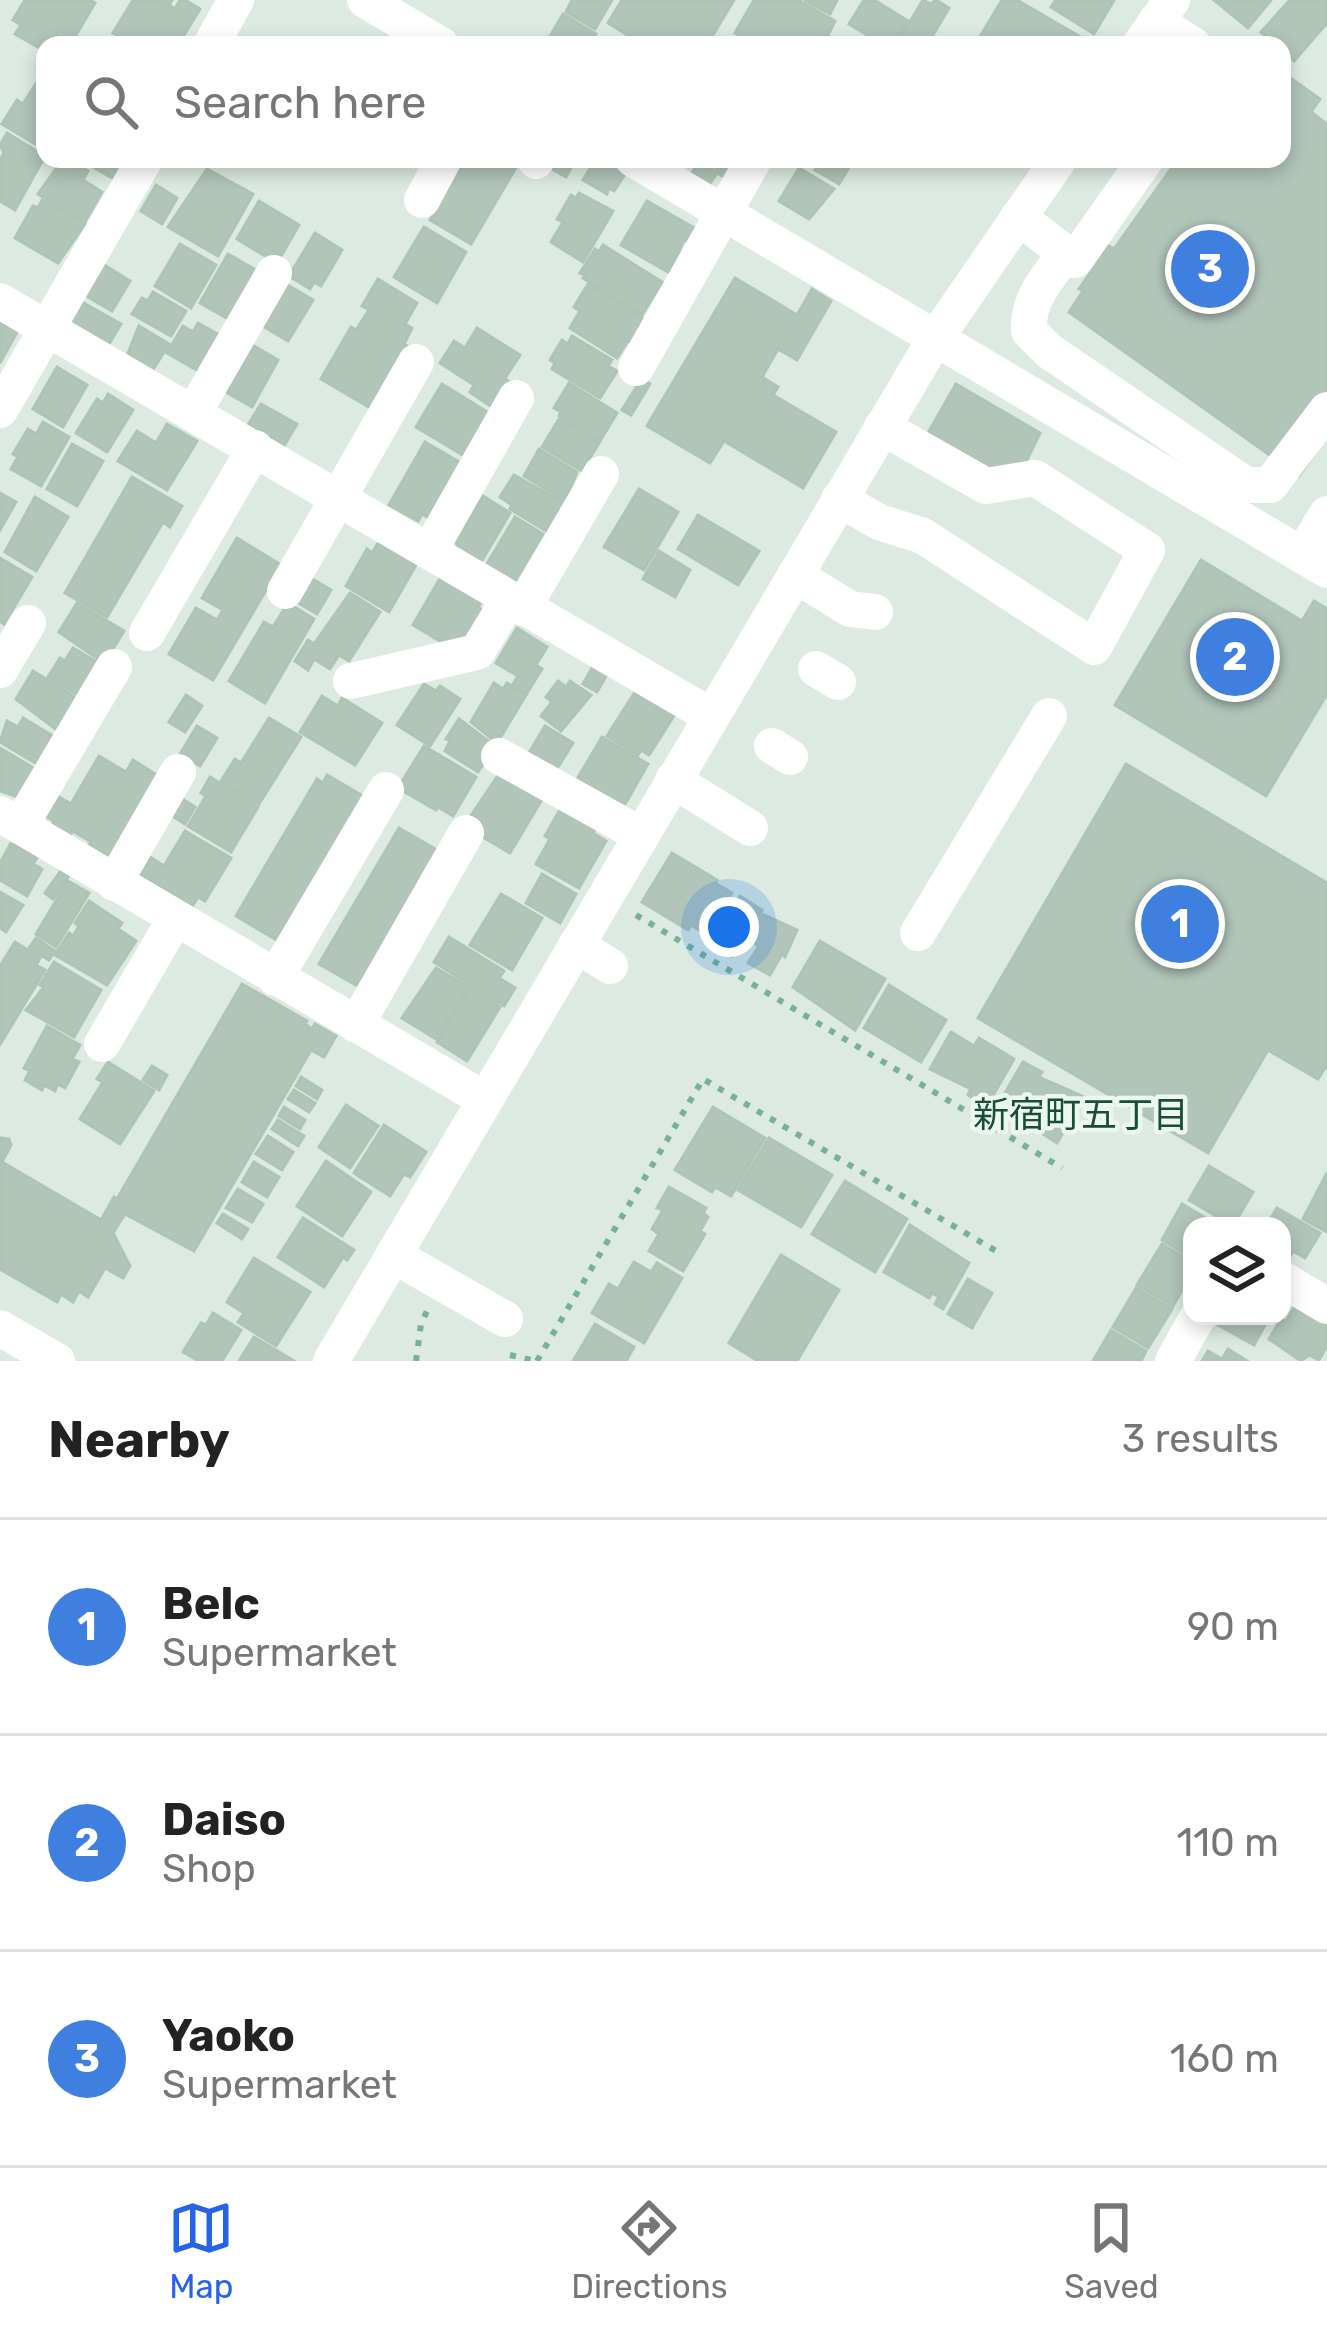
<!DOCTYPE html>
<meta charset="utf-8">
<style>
:root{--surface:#fff;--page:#f2f2f2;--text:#222;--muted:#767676;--line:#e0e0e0;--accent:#2563eb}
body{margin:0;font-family:Rubik,"Noto Sans JP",sans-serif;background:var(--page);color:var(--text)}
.controls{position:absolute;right:36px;bottom:36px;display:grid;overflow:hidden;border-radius:24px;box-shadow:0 6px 18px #0003}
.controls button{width:108px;height:108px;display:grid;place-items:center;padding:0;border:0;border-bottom:3px solid var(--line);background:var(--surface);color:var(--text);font:60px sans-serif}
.you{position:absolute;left:729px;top:927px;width:42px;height:42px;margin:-30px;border:9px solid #fff;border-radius:50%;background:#1a73e8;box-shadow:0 0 0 18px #1a73e833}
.badge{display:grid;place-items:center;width:78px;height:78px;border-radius:50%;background:var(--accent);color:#fff;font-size:39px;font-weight:700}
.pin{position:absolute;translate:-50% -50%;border:6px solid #fff;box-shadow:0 3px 12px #0006}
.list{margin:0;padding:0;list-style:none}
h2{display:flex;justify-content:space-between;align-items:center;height:156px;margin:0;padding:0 48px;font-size:51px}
h2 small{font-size:39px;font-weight:400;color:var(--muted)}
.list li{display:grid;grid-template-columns:78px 1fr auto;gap:36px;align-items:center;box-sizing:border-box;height:216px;padding:0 48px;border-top:3px solid var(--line)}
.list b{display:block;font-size:45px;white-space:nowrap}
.list p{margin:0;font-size:39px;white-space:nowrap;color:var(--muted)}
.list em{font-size:39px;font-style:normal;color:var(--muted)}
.icon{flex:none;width:66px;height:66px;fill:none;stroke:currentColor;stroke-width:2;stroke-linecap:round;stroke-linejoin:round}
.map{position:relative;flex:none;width:1327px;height:1361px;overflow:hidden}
.search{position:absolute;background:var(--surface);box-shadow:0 6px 18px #0003;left:36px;right:36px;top:36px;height:132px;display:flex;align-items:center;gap:30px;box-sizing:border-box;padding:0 42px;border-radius:24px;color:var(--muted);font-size:45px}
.sheet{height:804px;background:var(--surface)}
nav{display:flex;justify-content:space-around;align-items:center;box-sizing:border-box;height:168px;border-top:3px solid var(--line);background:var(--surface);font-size:33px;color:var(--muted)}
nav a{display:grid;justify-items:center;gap:6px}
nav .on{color:var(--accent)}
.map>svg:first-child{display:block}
.building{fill:#b1c5b9;stroke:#aec4b6;stroke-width:3}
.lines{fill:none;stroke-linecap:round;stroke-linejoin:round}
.path{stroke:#78b293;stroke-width:6;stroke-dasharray:6 9;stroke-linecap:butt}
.minor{stroke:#fff;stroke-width:36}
.labels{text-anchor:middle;stroke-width:9;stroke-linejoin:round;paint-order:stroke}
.neighbourhood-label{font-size:36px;fill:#174e35;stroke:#ecf7ef}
</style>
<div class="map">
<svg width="1327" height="1361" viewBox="0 0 1327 1361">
<rect width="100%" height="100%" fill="#dceae1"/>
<g class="building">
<polygon points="25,0 90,0 95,3 70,45 45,45 45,51 15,34 21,25 13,20"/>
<polygon points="133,0 172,0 169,5 175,9 180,0 185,0 200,9 178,45 134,45 113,33"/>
<polygon points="572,0 612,0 595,29 566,12"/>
<polygon points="622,0 734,0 707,45 644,45 608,23"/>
<polygon points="754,0 798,0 835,21 823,45 755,45 735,33"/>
<polygon points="804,0 837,0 830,14"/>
<polygon points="864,0 874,0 908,21 893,45 884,45 849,24"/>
<polygon points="923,0 931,4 936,0 949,8 927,45 896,45"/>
<polygon points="1002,0 1017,0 1094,45 998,45 981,35"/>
<polygon points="1056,0 1114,0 1094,34 1051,7"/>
<polygon points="1214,0 1271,0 1248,28"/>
<polygon points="1290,0 1327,0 1327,23 1294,61 1282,50 1282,45 1276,45 1261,32"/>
<polygon points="563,14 596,34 590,45 545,45"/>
<polygon points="1282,72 1320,99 1311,112 1327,124 1327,436 1299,476 1069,312 1083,291 1079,289 1109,246 1114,249 1178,159 1282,159"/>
<polygon points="41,76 45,78 45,150 2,124 17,100 23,104"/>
<polygon points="7,133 45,156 15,210 0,201 0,160 4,153 0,145"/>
<polygon points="63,159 88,171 83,180 102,192 85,222 38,194"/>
<polygon points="79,159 126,159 114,179"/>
<polygon points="465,159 521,159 471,244 430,220"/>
<polygon points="552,159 576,159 566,177 547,166"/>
<polygon points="596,159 625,174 614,191 609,188 607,194 583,180"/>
<polygon points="700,159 740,159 728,179 717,173 710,184 692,173"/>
<polygon points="822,159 854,159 839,184 815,170"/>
<polygon points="799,168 834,189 809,219 779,201"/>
<polygon points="207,169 253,194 218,256 168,227"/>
<polygon points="156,185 177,198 162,224 141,211"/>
<polygon points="579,193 613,211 583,262 551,242 563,222 557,219 571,195 576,198"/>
<polygon points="42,200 85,224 58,263 15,238 33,206 38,208"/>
<polygon points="259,201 299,225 277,263 237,239"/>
<polygon points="647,201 696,229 687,242 684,240 670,273 621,245"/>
<polygon points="424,227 466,252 437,303 394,277"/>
<polygon points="315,233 342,250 321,286 314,282 310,289 289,276"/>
<polygon points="180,244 216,265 191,308 155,286"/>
<polygon points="603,245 662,282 642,315 583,278 585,275 580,273 595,249 599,252"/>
<polygon points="228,254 259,272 230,320 200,303"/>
<polygon points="101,263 130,281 112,311 83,294"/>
<polygon points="735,278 797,315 812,289 831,301 797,360 778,349 762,377 778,387 773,395 836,432 803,488 724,441 710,463 647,426"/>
<polygon points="378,279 417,303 405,324 412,328 404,344 408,347 372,409 321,379 351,327 356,330 369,310 362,306"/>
<polygon points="286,284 313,300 288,341 261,325"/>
<polygon points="588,284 647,321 633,344 628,341 617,358 570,328 580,311 574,307"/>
<polygon points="153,292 186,311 171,336 132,314 142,298 148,301"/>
<polygon points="80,301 121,324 106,349 66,326"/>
<polygon points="0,322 17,332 0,363"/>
<polygon points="198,323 221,336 200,372 167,353 183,326 193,332"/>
<polygon points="139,326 169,344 151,373 126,358"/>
<polygon points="477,328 520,355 505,378 508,381 498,397 496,410 470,392 474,385 440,363 454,341 465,348"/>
<polygon points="572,336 612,360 608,366 617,371 600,398 552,369 555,363 550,360 562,340 568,344"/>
<polygon points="247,342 278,360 252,407 226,392"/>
<polygon points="57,367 87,385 63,427 33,409"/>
<polygon points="642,378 650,384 631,415 622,410"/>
<polygon points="569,383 617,413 600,441 559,416 561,412 554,408"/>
<polygon points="442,384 492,415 466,457 416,427"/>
<polygon points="956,384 1040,433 1025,464 999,473 928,433"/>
<polygon points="108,394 133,410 107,452 76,433 97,399 103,403"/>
<polygon points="261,404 297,424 284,446 248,425"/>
<polygon points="559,419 599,443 582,471 542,447"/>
<polygon points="43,422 69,437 41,486 11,469 18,457 13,454 28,429 36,434"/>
<polygon points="167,424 197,441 167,490 118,461 137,431 156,443"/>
<polygon points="425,442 461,463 429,518 422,514 418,521 389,505"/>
<polygon points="72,444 103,461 77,506 47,489"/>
<polygon points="539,449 577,472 565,501 524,476"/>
<polygon points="514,475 564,503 546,531 510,509 512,505 500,497"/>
<polygon points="132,477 182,506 170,527 163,522 107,617 65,593"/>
<polygon points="639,489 678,512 644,570 604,547"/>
<polygon points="0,493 16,502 0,530"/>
<polygon points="483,496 510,513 477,569 459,558 456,539"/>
<polygon points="35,497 68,517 36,571 5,552"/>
<polygon points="698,515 759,551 738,585 678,549"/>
<polygon points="515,517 543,534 512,586 484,569"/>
<polygon points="237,538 281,565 213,680 169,654 196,608 217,620 223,610 202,598"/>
<polygon points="380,540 416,565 389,612 346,586 367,549 372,553"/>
<polygon points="659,551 690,570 675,597 643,579"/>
<polygon points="0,558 32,577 4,624 0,621"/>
<polygon points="1201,560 1302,621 1314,601 1327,609 1327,694 1266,796 1115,705"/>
<polygon points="304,574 331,590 317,614 290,598"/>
<polygon points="442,575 483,599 478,608 483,610 465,640 460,637 456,644 448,646 413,625"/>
<polygon points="350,593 380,612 349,661 339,655 330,669 314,659 308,670 295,661 308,640 314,644"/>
<polygon points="77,603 124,631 104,663 59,632"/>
<polygon points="288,603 314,619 265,703 229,681 264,622 273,627"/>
<polygon points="517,628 547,647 536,665 542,669 527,693 513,684 518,676 496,663"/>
<polygon points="73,648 104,666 84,699 48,677 60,658 65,661"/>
<polygon points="596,661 610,669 597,692 583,684"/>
<polygon points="33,671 81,701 61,733 16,699"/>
<polygon points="558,681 566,687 570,681 591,695 561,731 541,716 552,702 546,697"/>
<polygon points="494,683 503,689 507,683 526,695 497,743 471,722"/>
<polygon points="424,684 436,691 440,686 460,699 430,746 397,725"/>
<polygon points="637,689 677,711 649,755 641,750 638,755 607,736"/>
<polygon points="186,695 202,706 185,732 169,722"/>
<polygon points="322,696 338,706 342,698 382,723 355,765 300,732"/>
<polygon points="23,718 58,739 42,767 0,742 7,721 18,727"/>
<polygon points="269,718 301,737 259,804 221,781 235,759 241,763"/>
<polygon points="459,719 495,746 478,772 445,751 450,741 446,739"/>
<polygon points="197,726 217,738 200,766 180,754"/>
<polygon points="545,726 573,743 553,775 524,761"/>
<polygon points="602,737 648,764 620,813 573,786"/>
<polygon points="424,746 476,777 453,816 438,807 436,810 398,788"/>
<polygon points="0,748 37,770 21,798 0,791"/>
<polygon points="99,756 126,772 133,760 160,777 111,861 88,847 91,842 73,831 69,837 51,826 54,821 37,811 49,791 71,804"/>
<polygon points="1126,764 1327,883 1327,1065 1318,1079 1268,1050 1208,1153 978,1018"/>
<polygon points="501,771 544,796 510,853 464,826"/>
<polygon points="327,775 363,796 280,942 236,916 317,779 323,783"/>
<polygon points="210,777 258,807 231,852 188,826 206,796 201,793"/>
<polygon points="176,795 195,807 185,824 166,812"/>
<polygon points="562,806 597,826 593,833 606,841 579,888 536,864 550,839 545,836"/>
<polygon points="399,828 442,853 363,989 319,964"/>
<polygon points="185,831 231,858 205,901 198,897 192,907 139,874 150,857 164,866"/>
<polygon points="11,843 37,858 33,864 42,869 27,896 0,880 0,863"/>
<polygon points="672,853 717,880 715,883 732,893 707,935 691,925 688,930 642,902"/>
<polygon points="60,872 68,877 53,899 45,893"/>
<polygon points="542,874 576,894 560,923 526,903"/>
<polygon points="68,881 89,893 56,947 36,934"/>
<polygon points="0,892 23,905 6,932 0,928"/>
<polygon points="501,894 542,918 512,970 470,945"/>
<polygon points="740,896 762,910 760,913 797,930 785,957 782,954 770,975 748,963 759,946 744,937 732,956 712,944"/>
<polygon points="89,901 122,923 118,929 136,941 107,985 55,955 69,933 73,936 79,926 75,923"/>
<polygon points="449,937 504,971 499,978 515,988 504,1006 434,962"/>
<polygon points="36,938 55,951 49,960 29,948"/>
<polygon points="820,941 885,979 855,1030 793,987"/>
<polygon points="15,942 40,958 36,965 45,970 1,1043 0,966"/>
<polygon points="54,962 101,990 74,1037 26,1010 44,987 40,985"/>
<polygon points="436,968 469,987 436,1039 402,1018"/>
<polygon points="242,984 307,1021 305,1024 312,1029 315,1024 336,1036 324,1057 311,1050 194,1251 125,1214 113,1233 130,1266 123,1278 105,1268 88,1297 79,1291 73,1302 61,1294 57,1302 0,1269 1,1138 9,1139 11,1145 2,1162 101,1220 114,1197 117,1199"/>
<polygon points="889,985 946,1020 921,1062 864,1028"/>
<polygon points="470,988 500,1007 467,1061 437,1042"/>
<polygon points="47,1026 80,1045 72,1059 79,1062 65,1088 58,1084 55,1091 44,1085 42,1090 25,1080 30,1071 24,1068"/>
<polygon points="951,1032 974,1046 979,1038 1014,1059 987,1106 968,1095 971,1089 930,1069"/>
<polygon points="108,1062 154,1091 120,1144 80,1119 103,1082 97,1079"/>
<polygon points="1023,1062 1042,1072 1039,1077 1084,1097 1057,1143 1037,1130 1045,1117 1023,1104 1016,1116 998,1105"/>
<polygon points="152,1066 167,1075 159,1090 143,1080"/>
<polygon points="301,1077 322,1090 317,1099 296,1086"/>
<polygon points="294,1090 315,1103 309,1112 288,1099"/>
<polygon points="346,1105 378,1126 350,1168 319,1147"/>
<polygon points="284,1107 305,1120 300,1129 279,1116"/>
<polygon points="713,1107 765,1138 731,1196 715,1187 712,1192 675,1170"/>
<polygon points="278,1120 304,1136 298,1146 272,1129"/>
<polygon points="384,1125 426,1152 410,1177 404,1174 390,1196 354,1173"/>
<polygon points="268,1136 293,1152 282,1170 256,1154"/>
<polygon points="769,1138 832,1175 801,1227 738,1190"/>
<polygon points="326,1161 371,1192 342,1236 297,1206"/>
<polygon points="254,1162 279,1177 267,1197 242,1182"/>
<polygon points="1209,1166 1253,1192 1233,1226 1189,1200"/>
<polygon points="1327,1173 1327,1232 1303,1219"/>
<polygon points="845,1181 907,1219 875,1272 812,1234"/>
<polygon points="669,1187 706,1208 703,1213 708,1217 700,1231 705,1234 683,1271 649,1251 659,1234 652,1229 663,1210 657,1208"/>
<polygon points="238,1189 263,1204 252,1222 226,1208"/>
<polygon points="1182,1204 1219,1226 1192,1226 1192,1258 1162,1240"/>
<polygon points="1277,1208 1320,1233 1305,1258 1293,1251 1287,1262 1282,1258 1282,1226 1266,1226"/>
<polygon points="223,1214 248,1229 242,1239 217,1223"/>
<polygon points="303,1218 354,1250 347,1260 343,1257 324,1287 278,1257"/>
<polygon points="910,1225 969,1263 943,1309 935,1304 939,1297 932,1293 929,1298 884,1272"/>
<polygon points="1162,1244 1192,1262 1192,1273 1173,1306 1137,1285"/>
<polygon points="781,1255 839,1290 797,1361 758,1361 729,1343"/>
<polygon points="254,1258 310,1292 276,1346 238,1322 244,1313 227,1302"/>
<polygon points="634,1262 651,1272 657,1263 682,1278 644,1343 592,1313 609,1284 618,1289"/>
<polygon points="968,1279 992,1293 972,1328 948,1314"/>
<polygon points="1136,1288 1172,1309 1148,1348 1113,1327"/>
<polygon points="1295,1306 1327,1324 1327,1346 1319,1360 1309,1355 1301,1361 1269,1339 1281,1319 1286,1321"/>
<polygon points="213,1313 241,1330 222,1361 199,1361 183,1352 201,1323 206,1325"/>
<polygon points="1223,1316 1270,1316 1254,1345 1218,1325"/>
<polygon points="595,1324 634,1347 626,1361 573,1361"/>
<polygon points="1111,1330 1146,1351 1141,1361 1093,1361"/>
<polygon points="254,1337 294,1361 239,1361"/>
<polygon points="1228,1349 1247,1361 1202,1361 1208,1351 1222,1359"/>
</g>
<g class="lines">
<g class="path">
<polyline points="636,915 1062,1168"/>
<polyline points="510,1355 536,1361"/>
<polyline points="416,1361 421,1324 427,1311"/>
<polyline points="537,1361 703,1079 1003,1255"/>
</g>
<g class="minor">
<polyline points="365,0 441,45"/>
<polyline points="1156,21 1193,45"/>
<polyline points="211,45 236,0"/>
<polyline points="1140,45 1172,0"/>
<polyline points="633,159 1327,570"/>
<polyline points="536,161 537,159"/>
<polyline points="422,200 444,159"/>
<polyline points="1018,217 1075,260 1146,159"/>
<path d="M 1065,253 C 1048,278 1027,299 1029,331 L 1049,351 L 1246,485 L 1270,485 L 1327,410"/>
<polyline points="0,301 711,716"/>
<polyline points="636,368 754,159"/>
<polyline points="0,410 145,159"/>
<polyline points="194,412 274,273"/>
<polyline points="839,499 879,522 923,536 1094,647 1147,550 1035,478 986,486 882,427"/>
<polyline points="430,550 516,398"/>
<polyline points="1302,555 1327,514"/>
<polyline points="795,575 850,609 875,612"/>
<polyline points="285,591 416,362"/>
<polyline points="523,608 601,474"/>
<polyline points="147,633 255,448"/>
<polyline points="816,669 838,682"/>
<polyline points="0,670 28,623"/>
<polyline points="351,681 477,652 509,599"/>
<polyline points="772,746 790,757"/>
<polyline points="499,756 641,835"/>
<polyline points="673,780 750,828"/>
<polyline points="0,814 484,1099"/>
<polyline points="20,826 114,667"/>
<polyline points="114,883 178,772"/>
<polyline points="918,933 1049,716"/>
<polyline points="576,945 610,966"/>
<polyline points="275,978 386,790"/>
<polyline points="356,1025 466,833"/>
<polyline points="102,1044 175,919"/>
<polyline points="393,1255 505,1319"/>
<polyline points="1282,1279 1327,1306"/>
<polyline points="0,1328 57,1361"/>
<polyline points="331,1361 935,339 1059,159"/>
<polyline points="1173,1361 1198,1316"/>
</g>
</g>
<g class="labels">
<g class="neighbourhood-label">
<text x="1081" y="1127">新宿町五丁目</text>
</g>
</g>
</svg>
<div class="controls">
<button><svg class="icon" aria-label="layers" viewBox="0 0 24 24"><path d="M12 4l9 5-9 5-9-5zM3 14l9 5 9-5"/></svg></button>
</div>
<div class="you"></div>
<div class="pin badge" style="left:1180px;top:924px;background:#3f7fe0">1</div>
<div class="pin badge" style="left:1235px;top:657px;background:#3f7fe0">2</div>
<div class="pin badge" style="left:1210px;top:269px;background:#3f7fe0">3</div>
<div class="search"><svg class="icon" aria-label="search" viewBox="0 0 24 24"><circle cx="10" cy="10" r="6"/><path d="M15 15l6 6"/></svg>Search here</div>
</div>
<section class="sheet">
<h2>Nearby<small>3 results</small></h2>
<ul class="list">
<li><span class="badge" style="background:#3f7fe0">1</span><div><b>Belc</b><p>Supermarket</p></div><em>90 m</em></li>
<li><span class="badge" style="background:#3f7fe0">2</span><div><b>Daiso</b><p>Shop</p></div><em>110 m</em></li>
<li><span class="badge" style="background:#3f7fe0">3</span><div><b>Yaoko</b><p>Supermarket</p></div><em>160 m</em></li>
</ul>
</section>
<nav>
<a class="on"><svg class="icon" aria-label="map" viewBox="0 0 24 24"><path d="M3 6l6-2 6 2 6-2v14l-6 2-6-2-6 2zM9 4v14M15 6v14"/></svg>Map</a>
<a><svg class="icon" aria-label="directions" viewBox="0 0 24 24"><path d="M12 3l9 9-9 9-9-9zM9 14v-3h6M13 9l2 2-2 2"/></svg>Directions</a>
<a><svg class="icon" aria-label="saved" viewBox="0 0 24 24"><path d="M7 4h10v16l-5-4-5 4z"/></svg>Saved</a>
</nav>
